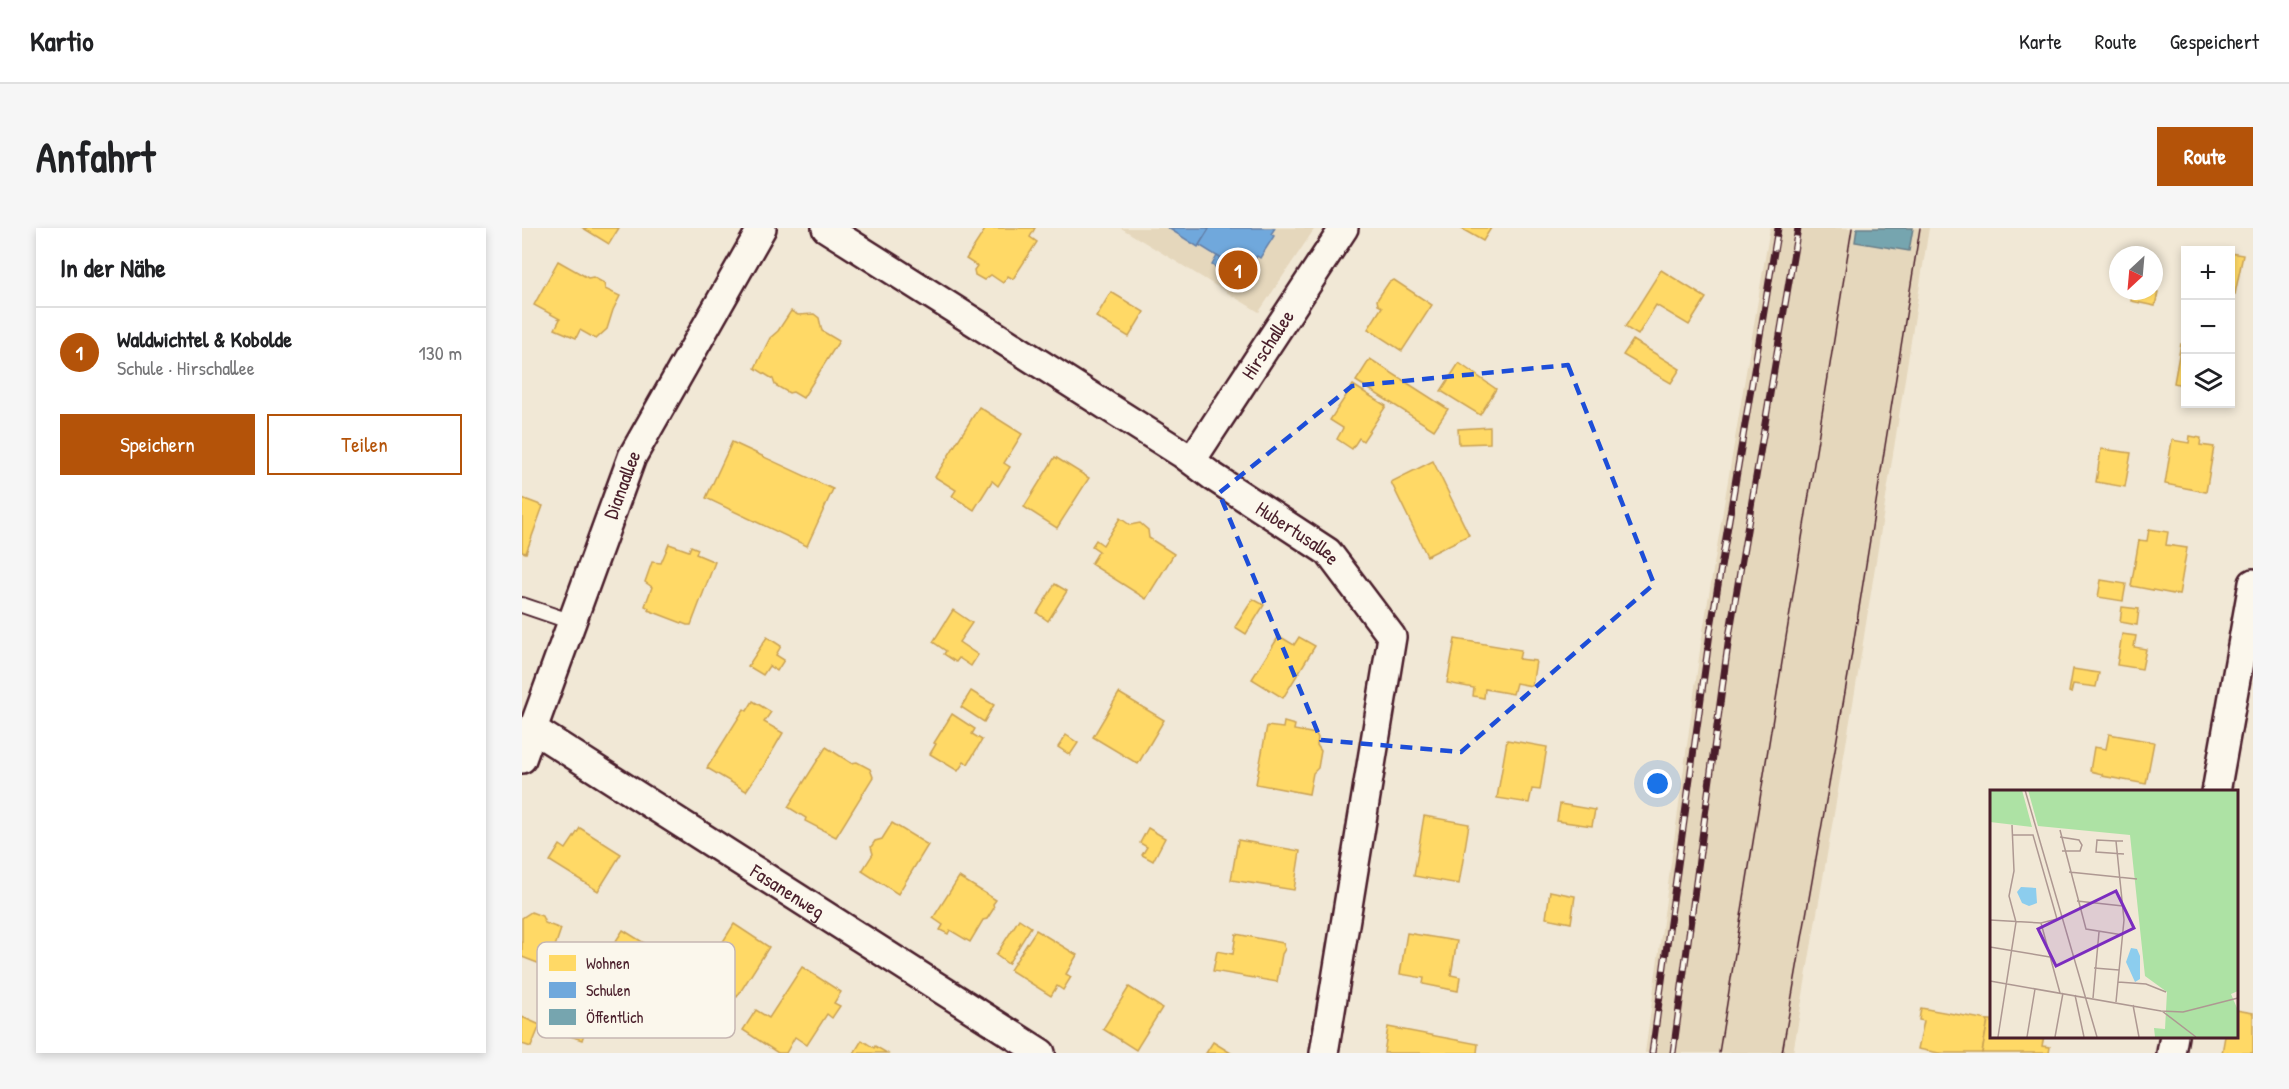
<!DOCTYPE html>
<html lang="de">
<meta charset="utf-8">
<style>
:root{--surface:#fff;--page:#f6f6f6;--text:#202124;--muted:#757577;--line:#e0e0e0;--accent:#b45309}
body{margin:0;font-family:"Patrick Hand",sans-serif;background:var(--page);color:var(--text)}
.controls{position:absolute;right:18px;top:18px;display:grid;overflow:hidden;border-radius:0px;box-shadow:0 3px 9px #0003}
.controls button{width:54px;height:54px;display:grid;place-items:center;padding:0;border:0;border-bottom:2px solid var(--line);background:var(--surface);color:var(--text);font:30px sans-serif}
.compass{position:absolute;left:1587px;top:18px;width:54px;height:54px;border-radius:50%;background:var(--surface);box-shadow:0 3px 9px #0003;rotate:206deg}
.you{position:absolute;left:1136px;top:556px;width:21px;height:21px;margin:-15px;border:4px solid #fff;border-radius:50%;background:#1a73e8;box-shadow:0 0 0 9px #1a73e833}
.badge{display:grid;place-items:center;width:39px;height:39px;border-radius:50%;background:var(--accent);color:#fff;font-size:20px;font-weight:700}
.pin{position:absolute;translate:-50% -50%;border:3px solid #fff;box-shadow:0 2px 6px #0006}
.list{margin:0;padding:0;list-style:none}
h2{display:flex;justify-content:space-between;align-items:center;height:78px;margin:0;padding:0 24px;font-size:26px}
h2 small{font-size:20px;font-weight:400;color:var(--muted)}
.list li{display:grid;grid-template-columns:39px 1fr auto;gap:18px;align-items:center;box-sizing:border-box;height:90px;padding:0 24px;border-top:2px solid var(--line)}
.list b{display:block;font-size:22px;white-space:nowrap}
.list p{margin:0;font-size:20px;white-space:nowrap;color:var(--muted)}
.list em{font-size:20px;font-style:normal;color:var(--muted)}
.actions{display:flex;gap:12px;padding:18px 24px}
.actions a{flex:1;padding:14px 0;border:2px solid var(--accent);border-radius:0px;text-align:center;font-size:21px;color:var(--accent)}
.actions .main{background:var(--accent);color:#fff}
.icon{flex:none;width:33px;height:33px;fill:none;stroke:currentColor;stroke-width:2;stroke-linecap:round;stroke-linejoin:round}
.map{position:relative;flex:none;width:1731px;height:825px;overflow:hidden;border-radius:0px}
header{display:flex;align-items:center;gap:36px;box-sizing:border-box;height:84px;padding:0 30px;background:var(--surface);border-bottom:2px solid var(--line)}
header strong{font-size:28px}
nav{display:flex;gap:33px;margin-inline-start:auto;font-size:21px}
.intro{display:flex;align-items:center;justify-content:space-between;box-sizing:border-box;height:144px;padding:0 36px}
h1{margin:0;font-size:42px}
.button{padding:15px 27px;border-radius:0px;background:var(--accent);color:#fff;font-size:21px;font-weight:700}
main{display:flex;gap:36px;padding:0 36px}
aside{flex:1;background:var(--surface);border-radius:0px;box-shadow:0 3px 9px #0003}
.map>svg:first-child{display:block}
.built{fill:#e5d7bc}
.homes{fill:#ffd966;stroke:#c9a154;stroke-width:1.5}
.schools{fill:#6fa8dc;stroke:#647fa7;stroke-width:1.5}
.public{fill:#76a5af;stroke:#697d87;stroke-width:1.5}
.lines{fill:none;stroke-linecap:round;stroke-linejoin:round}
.lane-casing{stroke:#4a1f2b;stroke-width:18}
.street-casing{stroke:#4a1f2b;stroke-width:32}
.lane{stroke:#fbf7ec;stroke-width:14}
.street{stroke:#fbf7ec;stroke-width:27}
.tram{stroke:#4a1f2b;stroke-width:1.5}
.rail-casing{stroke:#4a1f2b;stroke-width:7}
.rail{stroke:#fbf7ec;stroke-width:4.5;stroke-dasharray:14;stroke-linecap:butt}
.marked{fill:none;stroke:#1d4ed8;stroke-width:4.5;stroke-dasharray:12 8;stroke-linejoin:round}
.labels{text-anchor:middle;stroke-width:6;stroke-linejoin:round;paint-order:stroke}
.street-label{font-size:20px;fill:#4a1f2b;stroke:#fbf7ec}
.inset-road{fill:none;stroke:#ae9892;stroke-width:1.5}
.view{fill:#7b2cbf;fill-opacity:0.15;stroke:#7b2cbf;stroke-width:3}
.inset-edge{fill:none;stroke:#4a1f2b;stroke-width:3}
.key{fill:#fbf7ec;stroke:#c6b6b2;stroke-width:1.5}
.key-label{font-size:16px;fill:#4a1f2b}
</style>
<header>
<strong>Kartio</strong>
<nav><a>Karte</a><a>Route</a><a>Gespeichert</a></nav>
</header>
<div class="intro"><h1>Anfahrt</h1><a class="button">Route</a></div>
<main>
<aside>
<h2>In der Nähe<small></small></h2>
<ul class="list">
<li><span class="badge">1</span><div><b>Waldwichtel &amp; Kobolde</b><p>Schule · Hirschallee</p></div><em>130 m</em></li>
</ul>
<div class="actions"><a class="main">Speichern</a><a>Teilen</a></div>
</aside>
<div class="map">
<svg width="1731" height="825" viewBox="0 0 1731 825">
<rect width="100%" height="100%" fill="#f1e8d6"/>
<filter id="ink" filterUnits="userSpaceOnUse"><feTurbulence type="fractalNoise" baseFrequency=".0167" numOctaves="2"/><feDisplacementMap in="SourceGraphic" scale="12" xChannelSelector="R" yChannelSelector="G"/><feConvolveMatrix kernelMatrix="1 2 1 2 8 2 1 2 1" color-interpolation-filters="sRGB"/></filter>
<g filter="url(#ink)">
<g class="built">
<polygon points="599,0 793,0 737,84"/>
<polygon points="1248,0 1407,0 1336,446 1271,825 1123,825 1179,415"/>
</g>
<g class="homes">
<polygon points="61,0 97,0 87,16"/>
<polygon points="464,0 513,0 508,9 515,14 491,51 486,48 481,55 469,47 462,52 453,47 452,42 455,38 444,31"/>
<polygon points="938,0 969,0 961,13"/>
<polygon points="1708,25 1721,27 1713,66 1708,65"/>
<polygon points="36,33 66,50 71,49 82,55 83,61 98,68 91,82 85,101 74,111 58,102 54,110 33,101 38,91 12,77"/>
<polygon points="1139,42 1184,70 1167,97 1134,77 1116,107 1103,99"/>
<polygon points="872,52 910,77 880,123 846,101 860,79 856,77 855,72 867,54"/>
<polygon points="1611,63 1636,64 1633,78 1609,73"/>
<polygon points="589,64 622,84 607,109 574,89"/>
<polygon points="269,83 276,87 292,86 297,90 300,103 317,113 281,170 271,164 267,165 253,157 251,151 233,140 248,110 256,103"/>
<polygon points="1111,112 1158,141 1149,155 1101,127"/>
<polygon points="1659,116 1664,117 1664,158 1652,155"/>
<polygon points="848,131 926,181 912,202 834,153"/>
<polygon points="937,135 974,161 958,187 919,163"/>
<polygon points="831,157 864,178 841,213 837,210 830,221 815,211 821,200 808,192"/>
<polygon points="457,179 500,206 482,235 488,239 476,258 470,253 452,282 430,268 434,262 413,249"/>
<polygon points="968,199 968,215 937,216 936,201"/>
<polygon points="1668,208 1679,210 1678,217 1692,219 1684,264 1643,256 1650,212 1667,215"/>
<polygon points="210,214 311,261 285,318 184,270"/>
<polygon points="1579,221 1609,225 1603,259 1574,254"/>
<polygon points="533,229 567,250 535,300 502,279"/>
<polygon points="911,233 947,307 905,328 869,254"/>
<polygon points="0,270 21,278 4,325 0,324"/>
<polygon points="598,290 608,297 618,295 626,302 627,310 652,326 624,371 569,336 577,323 570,318 574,312 581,317"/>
<polygon points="1627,301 1646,304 1644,317 1665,320 1657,367 1609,358 1617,312 1625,313"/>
<polygon points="147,316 167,323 169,318 176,321 174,326 193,334 169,397 165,397 126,382 127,380 123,378 130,359 123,354 130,334 139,335"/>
<polygon points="1579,352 1604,356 1601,373 1576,369"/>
<polygon points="533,356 545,363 526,393 515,385"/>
<polygon points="731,371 742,377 724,406 713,399"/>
<polygon points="1600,379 1617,381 1615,397 1598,394"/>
<polygon points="431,382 450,395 437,414 456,427 449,438 437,430 434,434 422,426 424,423 411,414"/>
<polygon points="1600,406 1614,408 1612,419 1624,421 1620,441 1595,437"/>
<polygon points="757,408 772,417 777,409 793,418 761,470 730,451"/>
<polygon points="245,409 259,418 254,427 262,432 255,443 247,438 241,447 226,438"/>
<polygon points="933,411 999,422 997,431 1014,433 1010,458 994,455 991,466 963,461 962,470 951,468 952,460 925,455"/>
<polygon points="1551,441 1577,445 1574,459 1551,456 1549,465 1547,464"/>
<polygon points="449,463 472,477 462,494 439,479"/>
<polygon points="597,465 642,492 616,536 571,509"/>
<polygon points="231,473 249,484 242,494 261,505 240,541 239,541 224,563 185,540 222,481 225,483"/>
<polygon points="430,486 453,501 450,506 460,512 446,536 442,534 436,543 408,526 414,516 412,515"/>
<polygon points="762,494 773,497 772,502 794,506 796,510 795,517 799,523 796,540 791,545 787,566 734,556 745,498 761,500"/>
<polygon points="1587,506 1632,514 1624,556 1580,548 1580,546 1568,543 1572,519 1584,521"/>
<polygon points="544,507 556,515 548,527 536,519"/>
<polygon points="985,512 1025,519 1018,562 1010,561 1007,575 975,570"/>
<polygon points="304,519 329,535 335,534 348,541 351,549 314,609 283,593 284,590 266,579"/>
<polygon points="1038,576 1073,582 1070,598 1035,593"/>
<polygon points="902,588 947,596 937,656 892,648"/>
<polygon points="370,595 406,617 376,666 340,643 351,626 349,619 353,613 360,611"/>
<polygon points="58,600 99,626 76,663 28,633 38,617 44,621"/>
<polygon points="626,600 643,610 631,633 620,627 625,619 618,615"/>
<polygon points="716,612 778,623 772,662 709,652"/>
<polygon points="437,649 474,672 471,676 472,680 465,691 461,692 448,714 428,702 426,706 418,702 421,697 411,690"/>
<polygon points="1028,663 1053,668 1049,695 1024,690"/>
<polygon points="9,684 20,688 23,695 39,701 26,739 0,729 0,690"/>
<polygon points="497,691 509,699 486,736 474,727"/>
<polygon points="212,696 247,719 215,769 208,764 200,776 194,778 181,770 180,764 188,752 180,747"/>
<polygon points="101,702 127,718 119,731 130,737 117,758 97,745 90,756 73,745"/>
<polygon points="514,702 555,727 544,746 549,749 541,762 535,758 529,768 488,742"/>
<polygon points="885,705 935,713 929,747 938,749 936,763 901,756 902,750 878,746"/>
<polygon points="714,706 761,715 763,721 760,726 755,754 691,743 695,723 711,726"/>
<polygon points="280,739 319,764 312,775 318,778 310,790 305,786 285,817 273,809 264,825 256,825 221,802 234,782 247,790"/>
<polygon points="607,759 640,780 614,822 581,801"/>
<polygon points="1399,780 1466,792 1460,825 1417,825 1396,821 1402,793 1397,792"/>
<polygon points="1714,782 1731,785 1731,825 1700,825 1703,808 1714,808"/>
<polygon points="0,789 18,797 9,819 0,816"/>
<polygon points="42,792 64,800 60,812 37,804"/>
<polygon points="1466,792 1470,792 1470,808 1522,808 1520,818 1528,819 1527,825 1460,825"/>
<polygon points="866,799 956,816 955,825 862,825"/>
<polygon points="340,812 352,820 353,818 365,825 332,825"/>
<polygon points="691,814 709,825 684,825"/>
</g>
<g class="schools">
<polygon points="646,0 686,0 687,1 676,19"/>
<polygon points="686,0 753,0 749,6 752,8 738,30 735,28 724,46 677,17 687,1"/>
<polygon points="695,28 720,44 715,53 690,37"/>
</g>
<polygon class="public" points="1335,0 1391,0 1387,23 1333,14"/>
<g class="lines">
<g class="lane-casing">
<polyline id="lane" points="0,377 50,394"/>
</g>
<g class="street-casing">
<g id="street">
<path id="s1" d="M 304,0 L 659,225 L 690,248 L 806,324 L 870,409 L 802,825"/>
<path id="s2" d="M 670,232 L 822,0"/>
<path id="s3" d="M 11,501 L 519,825"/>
<path id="s4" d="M 0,531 L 110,229 L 240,0"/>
<polyline points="1694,564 1731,355"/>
<polyline points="1649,825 1652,808"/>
</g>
</g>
<use href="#lane" class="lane"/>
<use href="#street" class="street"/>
<g class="tram">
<polyline points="1197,825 1330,0"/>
<polyline points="1260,825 1329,430 1398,0"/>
</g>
<g class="rail-casing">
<g id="rail">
<polyline points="1130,825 1188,405 1256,0"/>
<polyline points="1151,825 1207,409 1276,0"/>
</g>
</g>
<use href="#rail" class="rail"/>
</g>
</g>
<path class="marked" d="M 1046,137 L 1132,356 L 939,524 L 799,512 L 697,265 L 830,158 Z"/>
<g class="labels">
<g class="street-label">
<text dy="7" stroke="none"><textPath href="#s2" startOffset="138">Hirschallee</textPath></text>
<text dy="7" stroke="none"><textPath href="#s4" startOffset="292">Dianaallee</textPath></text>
<text dy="7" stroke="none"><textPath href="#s1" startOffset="562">Hubertusallee</textPath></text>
<text dy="7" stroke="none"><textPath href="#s3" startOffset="302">Fasanenweg</textPath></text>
</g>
</g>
<g transform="translate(1468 562)">
<rect width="248" height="248" fill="#f1e8d6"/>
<path d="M 0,0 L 32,0 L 42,37 L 0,32 ZM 38,0 L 247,0 L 248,201 L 241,204 L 247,218 L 247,247 L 165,247 L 164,238 L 175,239 L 177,202 L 155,186 L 140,45 L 48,36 Z" fill="#ade2a4"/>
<path d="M 31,97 L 46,98 L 47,113 L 39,116 L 32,113 L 27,102 ZM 141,158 L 147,159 L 150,166 L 150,189 L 145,192 L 136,172 Z" fill="#8ccdee"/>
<path class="inset-road" d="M 35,0 L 107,247M 70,40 L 96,139 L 133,145M 70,47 L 89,50 L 92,55 L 90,61 L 72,61M 126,51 L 107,50 L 106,62 L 134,64M 79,82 L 147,89M 87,111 L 133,116M 0,130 L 51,133 L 67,129 L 43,45 L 23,45M 51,133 L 70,203M 0,157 L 60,167M 104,178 L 129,180M 0,191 L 171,221 L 193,222 L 248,208M 128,192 L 156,194 L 176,202M 85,205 L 94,247M 103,208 L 109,142M 126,212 L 134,130 L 126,51 L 133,51M 143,215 L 149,247M 172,221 L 206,247M 8,247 L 26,132 L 19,106 L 24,81 L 22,35M 37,247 L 45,199M 65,247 L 73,203"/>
<path class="view" d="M 126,101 L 144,138 L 66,176 L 48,139 Z"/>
<rect width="248" height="248" class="inset-edge"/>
</g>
<rect x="15" y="714" width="198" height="96" rx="9" class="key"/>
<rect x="27" y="727" width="27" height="16" fill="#ffd966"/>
<rect x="27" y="754" width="27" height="16" fill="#6fa8dc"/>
<rect x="27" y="781" width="27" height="16" fill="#76a5af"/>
<g class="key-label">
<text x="64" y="741">Wohnen</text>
<text x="64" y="768">Schulen</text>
<text x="64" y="795">Öffentlich</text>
</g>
</svg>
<div class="controls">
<button>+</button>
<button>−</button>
<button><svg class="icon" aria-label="layers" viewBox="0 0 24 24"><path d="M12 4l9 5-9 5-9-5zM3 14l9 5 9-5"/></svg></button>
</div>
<svg class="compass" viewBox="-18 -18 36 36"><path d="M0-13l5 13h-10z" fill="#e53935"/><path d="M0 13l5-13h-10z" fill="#757577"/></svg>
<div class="you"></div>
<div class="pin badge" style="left:716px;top:42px">1</div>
</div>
</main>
